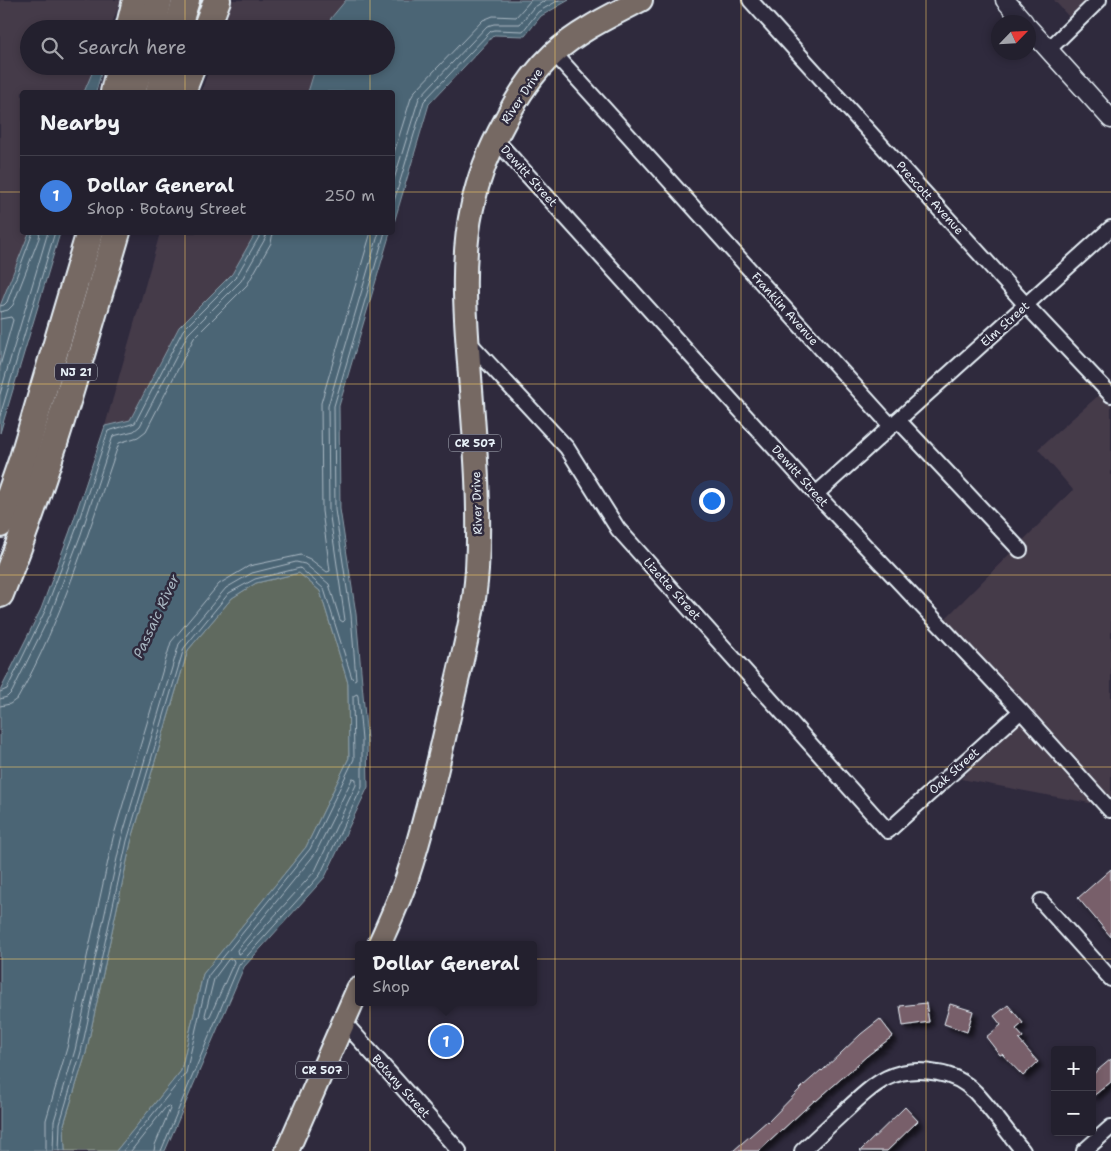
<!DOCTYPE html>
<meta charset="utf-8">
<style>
:root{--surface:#23202e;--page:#2f2d3a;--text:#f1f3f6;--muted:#a3a3aa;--line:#403e4a;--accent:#1a73e8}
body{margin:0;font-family:"Shantell Sans",sans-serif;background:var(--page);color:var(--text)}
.controls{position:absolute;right:15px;bottom:15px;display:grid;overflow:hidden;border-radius:5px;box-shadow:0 2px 8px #0003}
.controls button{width:45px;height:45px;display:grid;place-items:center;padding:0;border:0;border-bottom:1px solid var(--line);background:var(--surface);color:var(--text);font:25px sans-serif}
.compass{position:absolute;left:991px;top:15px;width:45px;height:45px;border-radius:50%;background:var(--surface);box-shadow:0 2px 8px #0003;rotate:65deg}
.you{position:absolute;left:711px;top:500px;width:18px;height:18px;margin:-12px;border:4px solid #fff;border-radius:50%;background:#1a73e8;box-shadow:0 0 0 8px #1a73e833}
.badge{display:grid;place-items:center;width:32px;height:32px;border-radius:50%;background:var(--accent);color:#fff;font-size:16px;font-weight:700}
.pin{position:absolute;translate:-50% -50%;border:2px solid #fff;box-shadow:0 1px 5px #0006}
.popup{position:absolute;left:355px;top:941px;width:182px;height:65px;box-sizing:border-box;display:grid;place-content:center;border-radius:5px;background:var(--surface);filter:drop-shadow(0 1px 4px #0005);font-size:16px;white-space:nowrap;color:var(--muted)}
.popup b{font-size:19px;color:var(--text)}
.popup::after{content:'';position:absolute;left:50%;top:100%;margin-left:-10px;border:10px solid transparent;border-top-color:var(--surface)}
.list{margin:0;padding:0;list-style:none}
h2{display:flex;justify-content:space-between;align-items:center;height:65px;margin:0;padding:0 20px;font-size:21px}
h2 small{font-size:16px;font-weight:400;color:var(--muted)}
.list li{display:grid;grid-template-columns:32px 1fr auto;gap:15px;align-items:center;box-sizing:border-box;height:80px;padding:0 20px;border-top:1px solid var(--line)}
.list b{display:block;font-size:19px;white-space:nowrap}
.list p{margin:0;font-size:16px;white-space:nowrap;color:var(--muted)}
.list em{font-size:16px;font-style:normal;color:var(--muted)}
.icon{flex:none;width:28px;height:28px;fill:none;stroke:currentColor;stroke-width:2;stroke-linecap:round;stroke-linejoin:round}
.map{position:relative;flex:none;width:1111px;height:1151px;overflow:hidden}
.search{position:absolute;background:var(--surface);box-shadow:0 2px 8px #0003;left:20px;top:20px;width:375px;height:55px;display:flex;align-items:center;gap:12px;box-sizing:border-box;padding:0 18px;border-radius:28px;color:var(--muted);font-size:19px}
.panel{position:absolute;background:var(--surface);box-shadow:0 2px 8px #0003;left:20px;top:90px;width:375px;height:145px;border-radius:5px}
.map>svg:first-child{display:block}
.built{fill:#453a4a}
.green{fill:#616a5e;stroke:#a4aeab}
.water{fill:#4c6575;stroke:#8a9da9}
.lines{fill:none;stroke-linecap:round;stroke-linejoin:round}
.shore{stroke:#aab9c4;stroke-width:1}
.building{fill:#785f6a;stroke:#e8f1f8;filter:url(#shadow)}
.minor-casing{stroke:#e8f1f8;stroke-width:18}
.tertiary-casing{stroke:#e8f1f8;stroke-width:21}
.primary-casing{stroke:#e8f1f8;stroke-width:26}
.motorway-casing{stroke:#e8f1f8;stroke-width:30}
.minor{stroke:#2f2a3d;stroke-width:14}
.tertiary{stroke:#2f2a3d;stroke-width:18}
.primary{stroke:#766964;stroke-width:22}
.motorway{stroke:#766964;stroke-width:26}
.grid{fill:none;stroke:#ffd166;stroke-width:1;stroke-opacity:0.55}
.labels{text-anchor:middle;stroke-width:5;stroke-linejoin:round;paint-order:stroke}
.shield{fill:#2f2a3d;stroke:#b0b5c0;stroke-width:1}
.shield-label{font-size:11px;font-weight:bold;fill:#e8f1f8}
.street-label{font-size:12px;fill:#e8f1f8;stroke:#2f2a3d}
.water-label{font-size:14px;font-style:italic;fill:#aab9c4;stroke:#2f2a3d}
</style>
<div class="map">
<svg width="1111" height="1151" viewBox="0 0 1111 1151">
<defs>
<filter id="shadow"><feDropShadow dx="4.5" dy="4.5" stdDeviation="2.5" flood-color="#0009"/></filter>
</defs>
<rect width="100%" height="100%" fill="#2f2a3d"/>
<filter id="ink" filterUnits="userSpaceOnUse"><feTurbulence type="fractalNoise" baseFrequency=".02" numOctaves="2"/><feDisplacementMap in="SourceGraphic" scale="10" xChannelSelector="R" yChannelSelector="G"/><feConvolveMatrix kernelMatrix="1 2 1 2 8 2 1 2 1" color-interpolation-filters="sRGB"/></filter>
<g filter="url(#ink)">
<g class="built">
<polygon points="0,0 121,0 110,29 29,29 29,66 95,66 84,92 22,92 22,232 29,233 0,306"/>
<polygon points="232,0 346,0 331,18 328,29 223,29"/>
<polygon points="1054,0 1103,0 1076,25"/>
<polygon points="210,66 316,66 308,92 201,92"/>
<polygon points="160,233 256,233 232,274 179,327 130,420 105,426"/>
<polygon points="1108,387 1111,389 1111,807 961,779 1026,713 945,619 1073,490 1038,449"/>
</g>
<polygon class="green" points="299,573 320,591 348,683 349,758 306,847 203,974 181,1071 116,1151 65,1151 64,1124 86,1053 131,842 188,650 232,598 256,583"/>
<g class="water">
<polygon points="346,0 569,0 541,16 525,36 494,35 429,104 393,226 392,92 308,92 316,66 386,66 386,29 328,29 331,18"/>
<polygon points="95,66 103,66 96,92 84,92"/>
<polygon points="256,232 390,233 339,406 340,509 356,614 367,740 368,787 325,877 244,967 165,1151 116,1151 181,1071 203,974 306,847 349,758 348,683 320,591 299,573 256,583 232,598 188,650 131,842 86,1053 64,1124 65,1151 0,1151 0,691 41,609 70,531 105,426 130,420 179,327 232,274"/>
<polygon points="29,233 60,233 0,433 0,306"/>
</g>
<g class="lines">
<g class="shore">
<polyline points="392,159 411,98 415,91 483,20 493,16 516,17 531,0"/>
<polyline points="392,186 419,98 487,26 494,24 520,24 533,8 546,0"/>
<polyline points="392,208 424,101 491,31 495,30 523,31 538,12 559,0"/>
<polyline points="0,306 4,305 7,302 33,232"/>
<polyline points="0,312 8,310 13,305 39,238 40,232"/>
<polyline points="0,319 11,317 13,320 0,366"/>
<polyline points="0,394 48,232"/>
<polyline points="0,416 55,232"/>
<polyline points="0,692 7,689 45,611 75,532 108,431 135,423 183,330 236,277 259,237 260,232"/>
<polyline points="0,699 7,697 12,692 51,613 81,534 113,436 134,431 140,426 188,334 241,281 265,239 266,232"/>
<path d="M 0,706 L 10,704 L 18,698 C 63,618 89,529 119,443 L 138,437 L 146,431 L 194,338 L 247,285 L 271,243 L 273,232"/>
<polygon points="353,778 356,779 356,785 315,871 241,953 238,954 237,950 315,854"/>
<polygon points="229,959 233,959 234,962 210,1016 207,1018 205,1015 214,979"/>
<polyline points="46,1151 46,1120 67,1048 113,838 171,642 219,584 249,566 301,555 310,559 327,572 330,571 322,511 321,403 371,232"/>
<polyline points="53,1151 54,1121 75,1050 121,840 179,644 226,588 252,573 296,562 305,564 329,584 340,620 343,622 345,620 329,510 328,406 379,232"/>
<polyline points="59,1151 60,1123 81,1052 127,841 184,648 229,593 255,579 300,568 324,589 352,678 354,680 356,679 351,615 335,510 334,406 385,232"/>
<polyline points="123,1151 186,1073 208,976 310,849 354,759 353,696 357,694 358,696 362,740 362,787 320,875 239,965 161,1151"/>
<polyline points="131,1151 166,1107 169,1106 170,1109 155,1145 154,1151"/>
</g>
</g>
<g class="building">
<polygon points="1111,869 1111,937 1078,898"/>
<polygon points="926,1003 929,1022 903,1026 900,1006"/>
<polygon points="950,1004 973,1011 967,1032 944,1024"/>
<polygon points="1008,1005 1023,1023 1016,1029 1023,1037 1019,1040 1038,1062 1023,1076 1002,1054 1000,1055 986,1037 1001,1025 994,1016"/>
<polygon points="880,1019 893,1036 867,1056 816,1101 815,1100 759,1151 733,1151 767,1121 768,1122 803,1086 821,1070 822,1071 861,1034"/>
<polygon points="1111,1059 1111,1082 1092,1097 1092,1075"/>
<polygon points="905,1107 918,1121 887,1151 860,1151"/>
</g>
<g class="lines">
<g class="minor-casing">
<g id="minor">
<polyline points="750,0 1026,305 1111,395"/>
<polyline points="1048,50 1099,0"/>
<polyline points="554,53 891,426"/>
<polyline points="495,139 816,494 1021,711 1110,810"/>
<polyline points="467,340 567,448 618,529 888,831 1021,711"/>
<polyline points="898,420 1020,550"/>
<polyline points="816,494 1111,228"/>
<polyline points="1041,901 1111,979"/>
<polyline points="343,1021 459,1151"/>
<path d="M 802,1151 C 816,1138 830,1125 844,1112 C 874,1084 894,1064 938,1073 C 951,1075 965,1082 975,1092 C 992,1110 1007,1132 1023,1151"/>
<polyline points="1084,1151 1111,1127"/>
</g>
</g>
<g class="tertiary-casing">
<g id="tertiary">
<polyline points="1005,0 1024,22"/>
<polyline points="1028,27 1111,119"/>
</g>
</g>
<g class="primary-casing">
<g id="primary">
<path d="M 379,945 C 389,923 399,901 407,878 C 425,824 437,768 450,712 C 460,665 474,618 477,570 C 481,501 474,431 469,363 C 465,312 461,258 472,208 C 478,178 490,148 505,121 C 517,97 533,73 553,54 C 578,31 612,15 641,0"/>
<polyline points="287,1151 358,989"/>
</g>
</g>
<g class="motorway-casing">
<g id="motorway">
<polyline points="129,29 136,0"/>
<polyline points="151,29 159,0"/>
<polyline points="177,29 186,0"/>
<polyline points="206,29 217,0"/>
<polyline points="114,92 120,66"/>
<polyline points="132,92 140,66"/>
<polyline points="159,92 166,66"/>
<polyline points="182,92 192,66"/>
<polyline points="0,524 23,458 90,232"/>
<path d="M 0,594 C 48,476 81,354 117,232"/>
</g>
</g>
<use href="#minor" class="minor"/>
<use href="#tertiary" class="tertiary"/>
<use href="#primary" class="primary"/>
<use href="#motorway" class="motorway"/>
</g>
</g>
<path class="grid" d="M 185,0 L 185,29M 370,0 L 370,29M 555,0 L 555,1151M 741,0 L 741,1151M 926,0 L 926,1151M 185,66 L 185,92M 370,66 L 370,92M 0,192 L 22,192M 392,192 L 1111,192M 185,232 L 185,1151M 370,232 L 370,1151M 0,384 L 1111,384M 0,575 L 1111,575M 0,767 L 1111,767M 0,959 L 1111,959"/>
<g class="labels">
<g class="shield">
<rect x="55" y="363.5" width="42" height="17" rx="4"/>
<rect x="449" y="434.5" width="52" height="17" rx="4"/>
<rect x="296" y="1061.5" width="52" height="17" rx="4"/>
</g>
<g class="shield-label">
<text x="76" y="376">NJ 21</text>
<text x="475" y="447">CR 507</text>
<text x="322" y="1074">CR 507</text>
</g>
<g class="street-label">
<text transform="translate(522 96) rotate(-56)" y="4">River Drive</text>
<text transform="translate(529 176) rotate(48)" y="4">Dewitt Street</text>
<text transform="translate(930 198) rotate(48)" y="4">Prescott Avenue</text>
<text transform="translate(785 309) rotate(48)" y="4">Franklin Avenue</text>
<text transform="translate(1005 324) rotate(-42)" y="4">Elm Street</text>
<text transform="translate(800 476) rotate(48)" y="4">Dewitt Street</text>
<text transform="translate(477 503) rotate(-92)" y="4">River Drive</text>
<text transform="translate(672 589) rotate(48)" y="4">Lizette Street</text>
<text transform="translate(954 771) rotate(-42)" y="4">Oak Street</text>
<text transform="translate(401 1086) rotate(48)" y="4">Botany Street</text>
</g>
<g class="water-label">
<text transform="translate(156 616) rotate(-65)" y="5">Passaic River</text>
</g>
</g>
</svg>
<div class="controls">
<button>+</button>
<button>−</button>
</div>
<svg class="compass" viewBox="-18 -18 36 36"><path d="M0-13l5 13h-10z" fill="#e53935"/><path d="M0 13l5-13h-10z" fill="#a3a3aa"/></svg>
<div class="you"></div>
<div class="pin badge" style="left:446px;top:1041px;background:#3f7fe0">1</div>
<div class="popup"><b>Dollar General</b>Shop</div>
<div class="search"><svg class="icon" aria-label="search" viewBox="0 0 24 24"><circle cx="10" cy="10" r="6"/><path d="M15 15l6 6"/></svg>Search here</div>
<section class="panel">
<h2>Nearby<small></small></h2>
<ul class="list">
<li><span class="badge" style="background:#3f7fe0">1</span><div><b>Dollar General</b><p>Shop · Botany Street</p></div><em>250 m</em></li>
</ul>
</section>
</div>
